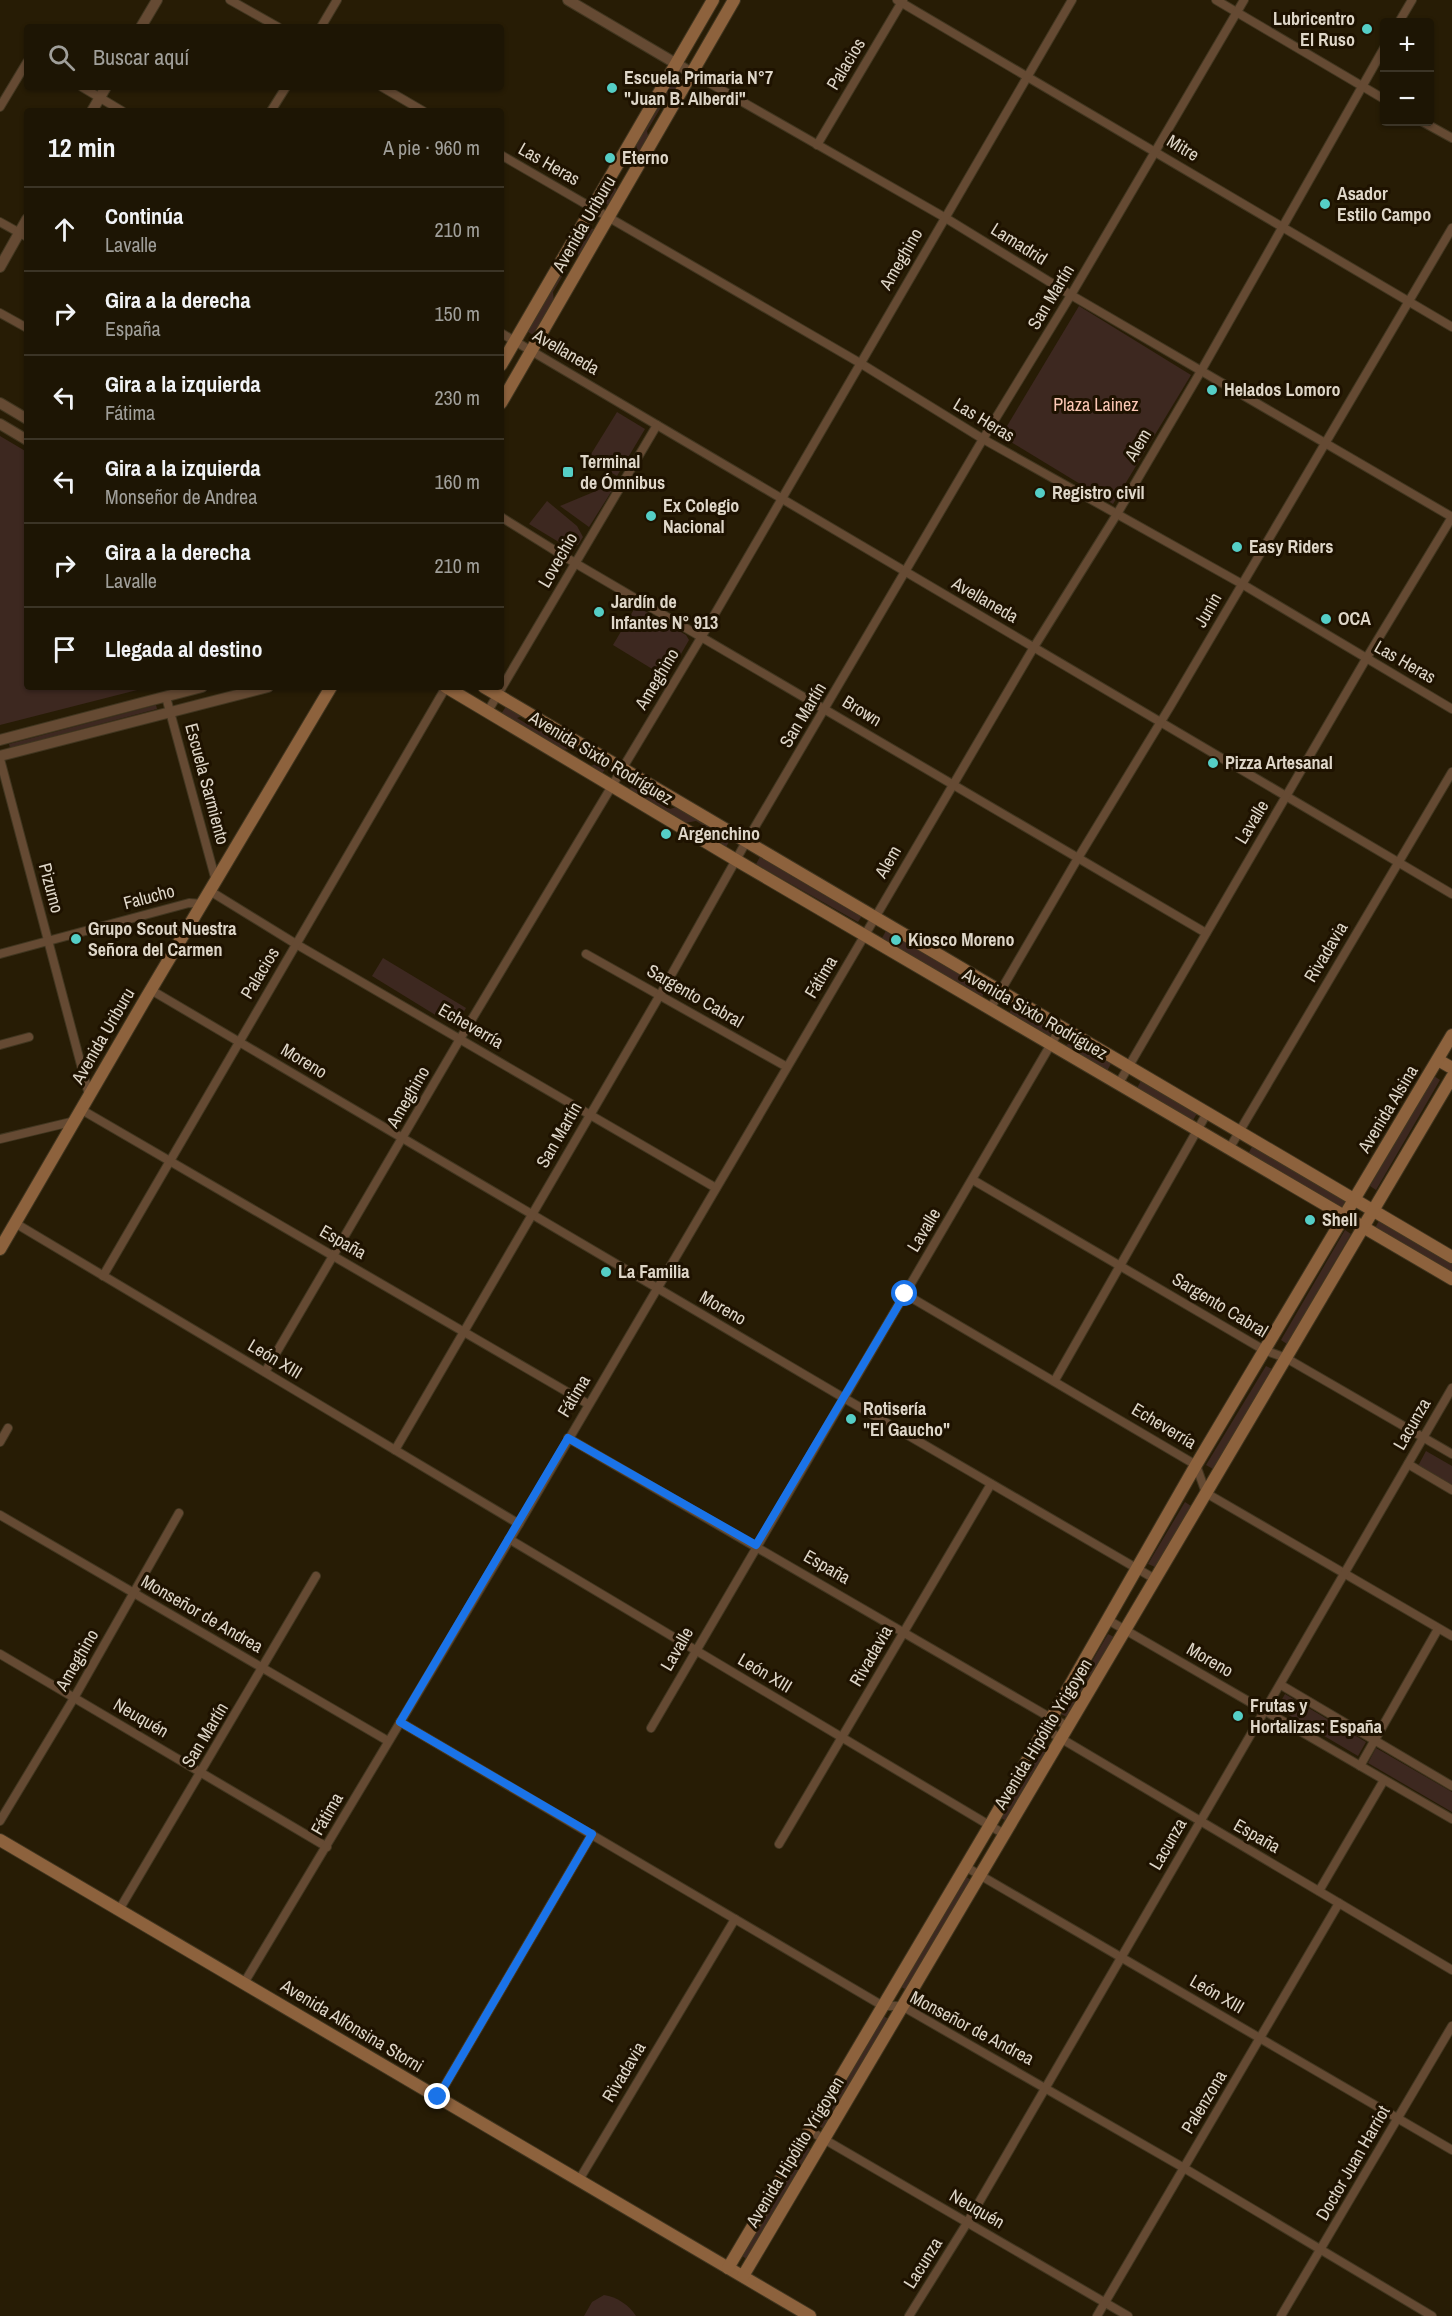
<!DOCTYPE html>
<html lang="es">
<meta charset="utf-8">
<style>
:root{--surface:#1d1504;--page:#2a2213;--text:#f1f3f6;--muted:#a09f9a;--line:#3b3426}
body{margin:0;font-family:"Archivo Narrow",sans-serif;background:var(--page);color:var(--text)}
.controls{position:absolute;right:18px;top:18px;display:grid;overflow:hidden;border-radius:6px;box-shadow:0 2px 4px #0004}
.controls button{width:54px;height:54px;display:grid;place-items:center;padding:0;border:0;border-bottom:2px solid var(--line);background:var(--surface);color:var(--text);font:30px sans-serif}
.stop{position:absolute;width:18px;height:18px;margin:-14px;border:4px solid #1a73e8;border-radius:50%;background:#fff}
.stop.end{background:#1a73e8;border-color:#fff;box-shadow:0 2px 6px #0008}
.list{margin:0;padding:0;list-style:none}
h2{display:flex;justify-content:space-between;align-items:center;height:78px;margin:0;padding:0 24px;font-size:26px}
h2 small{font-size:20px;font-weight:400;color:var(--muted)}
.list li{display:grid;grid-template-columns:39px 1fr auto;gap:18px;align-items:center;box-sizing:border-box;height:84px;padding:0 24px;border-top:2px solid var(--line)}
.list b{display:block;font-size:22px;white-space:nowrap}
.list p{margin:0;font-size:20px;white-space:nowrap;color:var(--muted)}
.list em{font-size:20px;font-style:normal;color:var(--muted)}
.icon{flex:none;width:33px;height:33px;fill:none;stroke:currentColor;stroke-width:2;stroke-linecap:round;stroke-linejoin:round}
.map{position:relative;flex:none;width:1452px;height:2316px;overflow:hidden}
.search{position:absolute;background:var(--surface);box-shadow:0 2px 4px #0004;left:24px;top:24px;width:480px;height:66px;display:flex;align-items:center;gap:15px;box-sizing:border-box;padding:0 21px;border-radius:6px;color:var(--muted);font-size:22px}
.panel{position:absolute;background:var(--surface);box-shadow:0 2px 4px #0004;left:24px;top:108px;width:480px;height:582px;border-radius:6px}
.map>svg:first-child{display:block}
.green{fill:#3d2820}
.lines{fill:none;stroke-linecap:round;stroke-linejoin:round}
.minor-casing{stroke:#413620;stroke-width:10}
.tertiary-casing{stroke:#413620;stroke-width:12}
.secondary-casing{stroke:#413620;stroke-width:14}
.minor{stroke:#654a33;stroke-width:8}
.tertiary{stroke:#654a33;stroke-width:10}
.secondary{stroke:#8d623d;stroke-width:12}
.route{stroke:#1a73e8;stroke-width:8}
.poi-dot{fill:#55cec6;stroke:#1e1200;stroke-width:2}
.labels{text-anchor:middle;stroke-width:6;stroke-linejoin:round;paint-order:stroke}
.poi-label{font-size:18px;font-weight:bold;fill:#ded6c8;stroke:#1e1200;text-anchor:start}
.street-label{font-size:18px;fill:#ded6c8;stroke:#1e1200}
.park-label{font-size:18px;fill:#fdc9b6;stroke:#1e1200}
</style>
<div class="map">
<svg width="1452" height="2316" viewBox="0 0 1452 2316">
<rect width="100%" height="100%" fill="#271c05"/>
<g class="green">
<polygon points="675,79 682,84 675,96 671,90 647,131 649,140 610,206 603,202 614,183 617,191 638,153 636,145"/>
<polygon points="588,226 596,231 580,259 577,251 553,292 554,302 534,336 527,331"/>
<polygon points="1079,306 1191,375 1113,504 1001,436"/>
<polygon points="617,412 645,429 617,476 588,459"/>
<polygon points="0,436 27,452 27,687 149,687 0,725"/>
<polygon points="608,486 613,489 589,527 560,506"/>
<polygon points="547,501 577,526 583,537 578,545 567,547 529,524"/>
<polygon points="636,606 686,635 689,640 667,678 613,645"/>
<polygon points="156,705 157,709 10,748 9,744"/>
<polygon points="507,705 525,715 517,718 537,730 547,729 608,764 602,774 589,767 597,763 572,749 561,750 501,714"/>
<polygon points="635,780 650,789 642,792 670,809 679,806 732,837 726,847 713,840 721,836 696,821 685,823 629,790"/>
<polygon points="761,855 863,914 858,922 756,864"/>
<polygon points="887,929 987,988 982,997 882,938"/>
<polygon points="383,958 466,1008 455,1027 372,976"/>
<polygon points="1014,1005 1054,1028 1049,1037 1009,1013"/>
<polygon points="1071,1038 1112,1062 1107,1071 1066,1047"/>
<polygon points="1434,1076 1440,1080 1376,1190 1370,1186"/>
<polygon points="1142,1079 1198,1112 1193,1120 1137,1088"/>
<polygon points="1253,1145 1346,1200 1341,1209 1248,1154"/>
<polygon points="1380,1219 1452,1262 1452,1273 1375,1228"/>
<polygon points="1345,1230 1351,1234 1287,1344 1281,1340"/>
<polygon points="1266,1366 1272,1369 1213,1469 1206,1465"/>
<polygon points="1426,1451 1452,1466 1452,1486 1418,1466"/>
<polygon points="1185,1502 1191,1506 1155,1567 1148,1564"/>
<polygon points="1108,1634 1114,1637 1067,1717 1061,1714"/>
<polygon points="1285,1694 1366,1742 1358,1756 1277,1708"/>
<polygon points="1044,1745 1050,1749 1006,1821 1000,1817"/>
<polygon points="1376,1748 1452,1792 1452,1812 1368,1763"/>
<polygon points="965,1876 971,1880 907,1990 901,1987"/>
<polygon points="883,2016 889,2019 825,2130 819,2126"/>
<polygon points="806,2146 812,2150 748,2260 742,2256"/>
<path d="M 604,2295 C 617,2297 629,2305 636,2316 L 584,2316 L 592,2302 Z"/>
</g>
<g class="lines">
<g class="minor-casing">
<g id="minor">
<polyline points="230,0 278,27"/>
<polyline points="897,0 1452,327"/>
<polyline points="1216,0 1384,99"/>
<polyline points="1399,22 1412,0"/>
<polyline points="321,27 337,0"/>
<polyline points="692,73 944,217 1071,295 1452,517"/>
<polyline points="82,87 122,111"/>
<polyline points="382,87 423,111"/>
<polyline points="0,107 27,62"/>
<polyline points="271,111 286,87"/>
<polyline points="1423,122 1452,138"/>
<polyline points="817,145 903,0"/>
<polyline points="501,155 860,363 983,439 1242,584 1452,709"/>
<polyline points="0,222 27,237"/>
<polyline points="0,313 27,328"/>
<polyline points="501,333 1452,894"/>
<polyline points="501,517 575,563 1206,933"/>
<polyline points="166,697 216,881"/>
<polyline points="488,711 657,425"/>
<polyline points="0,759 89,1095"/>
<polyline points="210,891 296,944 716,1188"/>
<polyline points="0,954 189,903 203,904"/>
<polyline points="586,954 787,1067"/>
<polyline points="151,990 844,1398 1155,1579"/>
<polyline points="990,1009 1078,858 1171,705 1452,228"/>
<polyline points="0,1045 29,1037"/>
<polyline points="1119,1083 1366,659 1452,517"/>
<polyline points="82,1110 588,1404"/>
<polyline points="0,1139 75,1121"/>
<polyline points="1229,1149 1452,772"/>
<polyline points="973,1180 1264,1350 1286,1358 1452,1454"/>
<polyline points="15,1223 519,1524"/>
<polyline points="103,1276 446,687"/>
<polyline points="905,1294 1196,1465 1206,1493 1452,1636"/>
<polyline points="265,1372 460,1039 702,636 1072,0"/>
<polyline points="1055,1380 1207,1113"/>
<polyline points="568,1438 1051,1718 1068,1726"/>
<polyline points="0,1442 8,1428"/>
<polyline points="395,1450 660,995 746,842 983,439 1071,295 1244,0"/>
<polyline points="1408,1464 1452,1490"/>
<polyline points="0,1515 388,1741"/>
<polyline points="509,1539 1004,1834"/>
<polyline points="1108,1620 1452,1819"/>
<polyline points="0,1654 327,1847"/>
<polyline points="1281,1685 1452,1786"/>
<polyline points="400,1722 883,2006 902,2006 1184,2168 1432,2316"/>
<polyline points="651,1728 1061,1027"/>
<polyline points="1045,1729 1452,1970"/>
<polyline points="1360,1766 1438,1629"/>
<polyline points="0,1821 74,1698 179,1513"/>
<polyline points="779,1844 991,1484"/>
<polyline points="966,1867 1452,2150"/>
<polyline points="1319,1891 1384,1780"/>
<polyline points="119,1910 316,1576"/>
<polyline points="244,1983 519,1524 1034,647 1117,514 1201,371 1384,48"/>
<polyline points="438,2097 592,1834"/>
<polyline points="810,2131 1128,2316"/>
<polyline points="579,2180 735,1919"/>
<polyline points="909,2316 967,2223 1452,1388"/>
<polyline points="1097,2316 1339,1903"/>
<polyline points="1281,2316 1452,2026"/>
</g>
</g>
<g class="tertiary-casing">
<g id="tertiary">
<polyline points="568,0 692,73"/>
<polyline points="141,27 157,0"/>
<polyline points="92,111 106,87"/>
<polyline points="0,267 27,219"/>
<polyline points="0,403 27,419"/>
<polyline points="0,424 27,440"/>
<polyline points="0,740 202,687"/>
<polyline points="0,756 268,687"/>
</g>
</g>
<g class="secondary-casing">
<g id="secondary">
<polyline points="501,365 713,0"/>
<polyline points="501,403 734,0"/>
<polyline points="446,687 736,860 1452,1279"/>
<polyline points="484,687 1452,1257"/>
<polyline points="1438,1060 1452,1068"/>
<polyline points="0,1249 143,1003 331,687"/>
<polyline points="0,1840 810,2316"/>
<polyline points="728,2268 990,1825 1196,1465 1452,1035"/>
<polyline points="743,2276 1452,1077"/>
</g>
</g>
<use href="#minor" class="minor"/>
<use href="#tertiary" class="tertiary"/>
<use href="#secondary" class="secondary"/>
</g>
<g class="lines">
<polyline class="route" points="438,2097 592,1834 400,1722 568,1438 756,1545 905,1294"/>
</g>
<g class="poi-dot">
<circle cx="1367" cy="29" r="6"/>
<circle cx="612" cy="88" r="6"/>
<circle cx="610" cy="158" r="6"/>
<circle cx="1325" cy="204" r="6"/>
<circle cx="1212" cy="390" r="6"/>
<rect x="562" y="466" width="12" height="12" rx="3"/>
<circle cx="1040" cy="493" r="6"/>
<circle cx="651" cy="516" r="6"/>
<circle cx="1237" cy="547" r="6"/>
<circle cx="599" cy="612" r="6"/>
<circle cx="1326" cy="619" r="6"/>
<circle cx="1213" cy="763" r="6"/>
<circle cx="666" cy="834" r="6"/>
<circle cx="76" cy="939" r="6"/>
<circle cx="896" cy="940" r="6"/>
<circle cx="1310" cy="1220" r="6"/>
<circle cx="606" cy="1272" r="6"/>
<circle cx="851" cy="1419" r="6"/>
<circle cx="1238" cy="1716" r="6"/>
</g>
<g class="labels">
<g class="poi-label">
<text x="1355" y="25" text-anchor="end">Lubricentro<tspan x="1355" dy="21">El Ruso</tspan></text>
<text x="624" y="84">Escuela Primaria N°7<tspan x="624" dy="21">"Juan B. Alberdi"</tspan></text>
<text x="622" y="164">Eterno</text>
<text x="1337" y="200">Asador<tspan x="1337" dy="21">Estilo Campo</tspan></text>
<text x="1224" y="396">Helados Lomoro</text>
<text x="580" y="468">Terminal<tspan x="580" dy="21">de Ómnibus</tspan></text>
<text x="1052" y="499">Registro civil</text>
<text x="663" y="512">Ex Colegio<tspan x="663" dy="21">Nacional</tspan></text>
<text x="1249" y="553">Easy Riders</text>
<text x="611" y="608">Jardín de<tspan x="611" dy="21">Infantes N° 913</tspan></text>
<text x="1338" y="625">OCA</text>
<text x="1225" y="769">Pizza Artesanal</text>
<text x="678" y="840">Argenchino</text>
<text x="88" y="935">Grupo Scout Nuestra<tspan x="88" dy="21">Señora del Carmen</tspan></text>
<text x="908" y="946">Kiosco Moreno</text>
<text x="1322" y="1226">Shell</text>
<text x="618" y="1278">La Familia</text>
<text x="863" y="1415">Rotisería<tspan x="863" dy="21">"El Gaucho"</tspan></text>
<text x="1250" y="1712">Frutas y<tspan x="1250" dy="21">Hortalizas: España</tspan></text>
</g>
<g class="street-label">
<text transform="translate(846 64) rotate(-59)" y="6">Palacios</text>
<text transform="translate(1183 148) rotate(31)" y="6">Mitre</text>
<text transform="translate(549 164) rotate(30)" y="6">Las Heras</text>
<text transform="translate(584 224) rotate(-60)" y="6">Avenida Uriburu</text>
<text transform="translate(1019 244) rotate(32)" y="6">Lamadrid</text>
<text transform="translate(901 259) rotate(-60)" y="6">Ameghino</text>
<text transform="translate(1051 297) rotate(-59)" y="6">San Martín</text>
<text transform="translate(566 352) rotate(30)" y="6">Avellaneda</text>
<text transform="translate(984 420) rotate(31)" y="6">Las Heras</text>
<text transform="translate(1138 445) rotate(-59)" y="6">Alem</text>
<text transform="translate(558 560) rotate(-60)" y="6">Lovechio</text>
<text transform="translate(985 600) rotate(30)" y="6">Avellaneda</text>
<text transform="translate(1208 610) rotate(-60)" y="6">Junín</text>
<text transform="translate(1405 662) rotate(30)" y="6">Las Heras</text>
<text transform="translate(657 679) rotate(-59)" y="6">Ameghino</text>
<text transform="translate(862 711) rotate(31)" y="6">Brown</text>
<text transform="translate(803 715) rotate(-59)" y="6">San Martín</text>
<text transform="translate(601 758) rotate(31)" y="6">Avenida Sixto Rodríguez</text>
<text transform="translate(207 784) rotate(75)" y="6">Escuela Sarmiento</text>
<text transform="translate(1252 822) rotate(-59)" y="6">Lavalle</text>
<text transform="translate(888 862) rotate(-60)" y="6">Alem</text>
<text transform="translate(51 888) rotate(75)" y="6">Pizurno</text>
<text transform="translate(149 897) rotate(-15)" y="6">Falucho</text>
<text transform="translate(1326 952) rotate(-59)" y="6">Rivadavia</text>
<text transform="translate(260 973) rotate(-59)" y="6">Palacios</text>
<text transform="translate(821 977) rotate(-59)" y="6">Fátima</text>
<text transform="translate(695 996) rotate(30)" y="6">Sargento Cabral</text>
<text transform="translate(1035 1014) rotate(30)" y="6">Avenida Sixto Rodríguez</text>
<text transform="translate(471 1026) rotate(30)" y="6">Echeverría</text>
<text transform="translate(103 1036) rotate(-60)" y="6">Avenida Uriburu</text>
<text transform="translate(304 1061) rotate(31)" y="6">Moreno</text>
<text transform="translate(408 1097) rotate(-60)" y="6">Ameghino</text>
<text transform="translate(1388 1109) rotate(-59)" y="6">Avenida Alsina</text>
<text transform="translate(559 1135) rotate(-60)" y="6">San Martín</text>
<text transform="translate(924 1230) rotate(-59)" y="6">Lavalle</text>
<text transform="translate(343 1242) rotate(30)" y="6">España</text>
<text transform="translate(1220 1305) rotate(31)" y="6">Sargento Cabral</text>
<text transform="translate(723 1308) rotate(30)" y="6">Moreno</text>
<text transform="translate(275 1359) rotate(31)" y="6">León XIII</text>
<text transform="translate(574 1396) rotate(-59)" y="6">Fátima</text>
<text transform="translate(1412 1424) rotate(-60)" y="6">Lacunza</text>
<text transform="translate(1164 1426) rotate(31)" y="6">Echeverría</text>
<text transform="translate(827 1567) rotate(30)" y="6">España</text>
<text transform="translate(202 1614) rotate(30)" y="6">Monseñor de Andrea</text>
<text transform="translate(677 1649) rotate(-60)" y="6">Lavalle</text>
<text transform="translate(871 1656) rotate(-60)" y="6">Rivadavia</text>
<text transform="translate(77 1660) rotate(-60)" y="6">Ameghino</text>
<text transform="translate(1210 1660) rotate(30)" y="6">Moreno</text>
<text transform="translate(765 1673) rotate(31)" y="6">León XIII</text>
<text transform="translate(141 1718) rotate(30)" y="6">Neuquén</text>
<text transform="translate(1043 1734) rotate(-59)" y="6">Avenida Hipólito Yrigoyen</text>
<text transform="translate(205 1735) rotate(-59)" y="6">San Martín</text>
<text transform="translate(327 1814) rotate(-60)" y="6">Fátima</text>
<text transform="translate(1257 1836) rotate(30)" y="6">España</text>
<text transform="translate(1168 1844) rotate(-60)" y="6">Lacunza</text>
<text transform="translate(1217 1994) rotate(30)" y="6">León XIII</text>
<text transform="translate(352 2026) rotate(31)" y="6">Avenida Alfonsina Storni</text>
<text transform="translate(972 2028) rotate(28)" y="6">Monseñor de Andrea</text>
<text transform="translate(624 2072) rotate(-59)" y="6">Rivadavia</text>
<text transform="translate(1204 2102) rotate(-59)" y="6">Palenzona</text>
<text transform="translate(795 2152) rotate(-59)" y="6">Avenida Hipólito Yrigoyen</text>
<text transform="translate(1353 2163) rotate(-60)" y="6">Doctor Juan Harriot</text>
<text transform="translate(977 2209) rotate(30)" y="6">Neuquén</text>
<text transform="translate(923 2263) rotate(-58)" y="6">Lacunza</text>
</g>
<g class="park-label">
<text x="1096" y="411">Plaza Lainez</text>
</g>
</g>
</svg>
<div class="controls">
<button>+</button>
<button>−</button>
</div>
<div class="stop" style="left:905px;top:1294px"></div>
<div class="stop end" style="left:438px;top:2097px"></div>
<div class="search"><svg class="icon" aria-label="search" viewBox="0 0 24 24"><circle cx="10" cy="10" r="6"/><path d="M15 15l6 6"/></svg>Buscar aquí</div>
<section class="panel">
<h2>12 min<small>A pie · 960 m</small></h2>
<ul class="list">
<li><svg class="icon" aria-label="ahead" viewBox="0 0 24 24"><path d="M12 20V5M6 11l6-6 6 6"/></svg><div><b>Continúa</b><p>Lavalle</p></div><em>210 m</em></li>
<li><svg class="icon" aria-label="right" viewBox="0 0 24 24"><path d="M7 20v-9h11M14 6l5 5-5 5"/></svg><div><b>Gira a la derecha</b><p>España</p></div><em>150 m</em></li>
<li><svg class="icon" aria-label="left" viewBox="0 0 24 24"><path d="M17 20v-9H6M10 6l-5 5 5 5"/></svg><div><b>Gira a la izquierda</b><p>Fátima</p></div><em>230 m</em></li>
<li><svg class="icon" aria-label="left" viewBox="0 0 24 24"><path d="M17 20v-9H6M10 6l-5 5 5 5"/></svg><div><b>Gira a la izquierda</b><p>Monseñor de Andrea</p></div><em>160 m</em></li>
<li><svg class="icon" aria-label="right" viewBox="0 0 24 24"><path d="M7 20v-9h11M14 6l5 5-5 5"/></svg><div><b>Gira a la derecha</b><p>Lavalle</p></div><em>210 m</em></li>
<li><svg class="icon" aria-label="arrive" viewBox="0 0 24 24"><path d="M6 21V4h12l-3 4 3 4H6"/></svg><div><b>Llegada al destino</b></div></li>
</ul>
</section>
</div>
